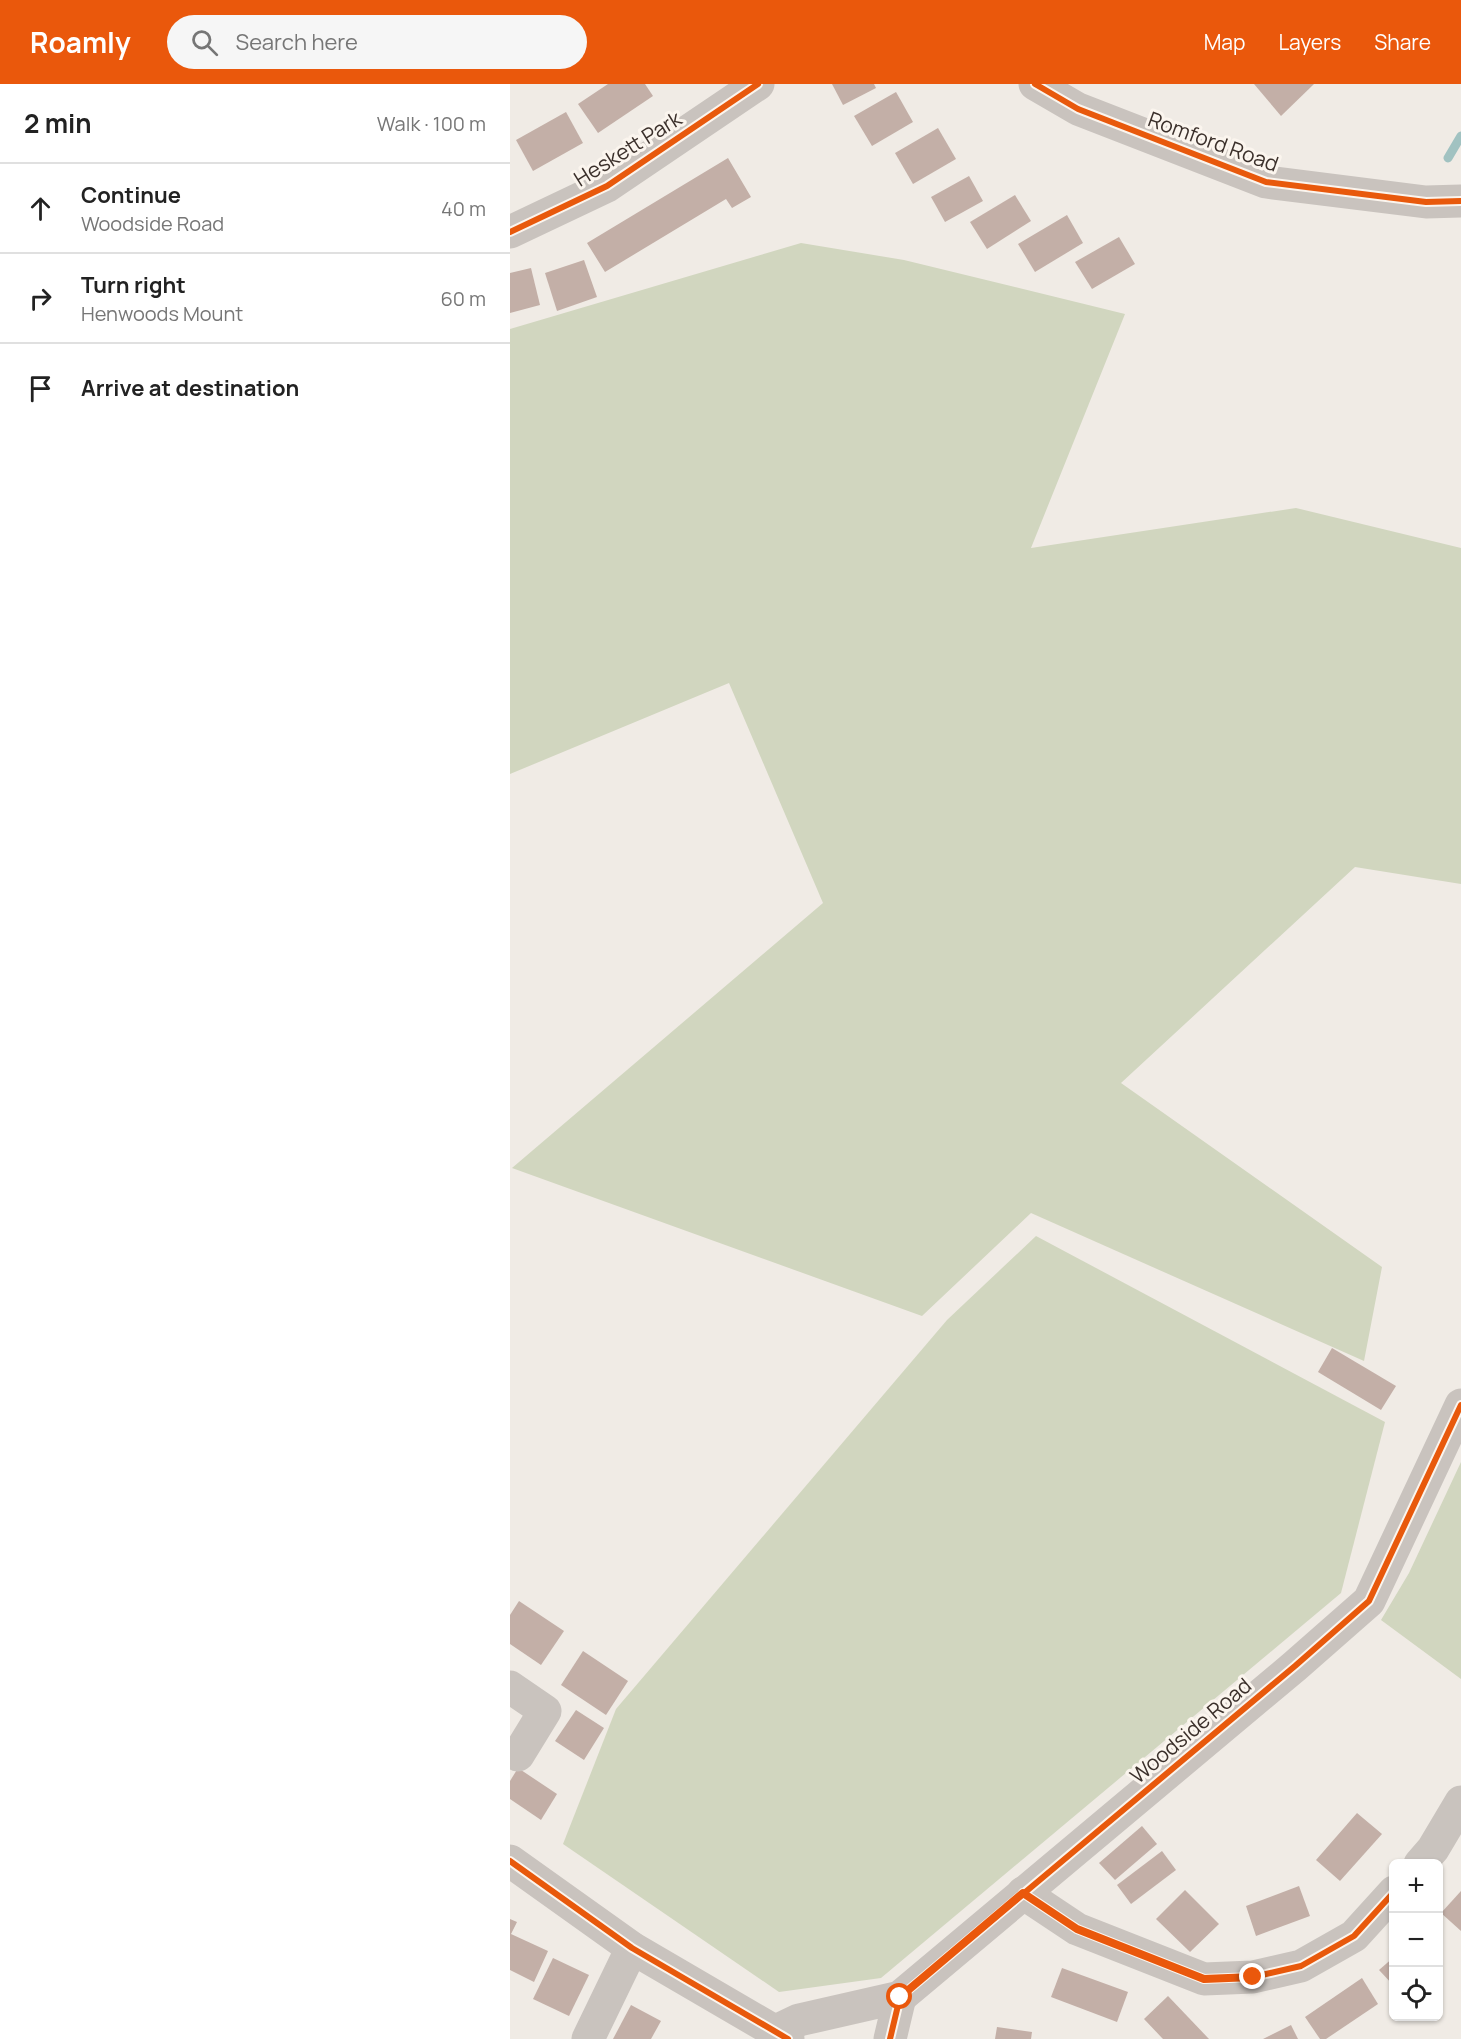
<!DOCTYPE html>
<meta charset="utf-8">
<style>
:root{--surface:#fff;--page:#f6f6f6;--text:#222;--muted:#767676;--line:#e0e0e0;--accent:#ea580c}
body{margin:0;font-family:Manrope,sans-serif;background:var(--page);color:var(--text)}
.controls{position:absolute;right:18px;bottom:18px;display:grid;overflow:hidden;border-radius:9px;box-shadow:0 2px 4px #0004}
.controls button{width:54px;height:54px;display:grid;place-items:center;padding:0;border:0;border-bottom:2px solid var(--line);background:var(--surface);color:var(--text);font:30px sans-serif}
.stop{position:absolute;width:18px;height:18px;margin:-14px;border:4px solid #ea580c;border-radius:50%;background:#fff}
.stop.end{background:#ea580c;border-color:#fff;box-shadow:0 2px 6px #0008}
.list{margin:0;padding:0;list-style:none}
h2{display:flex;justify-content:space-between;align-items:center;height:78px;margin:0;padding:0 24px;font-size:26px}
h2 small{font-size:20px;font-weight:400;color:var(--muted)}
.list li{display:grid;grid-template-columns:39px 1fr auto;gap:18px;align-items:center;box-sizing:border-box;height:90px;padding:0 24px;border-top:2px solid var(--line)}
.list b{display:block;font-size:22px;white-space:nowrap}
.list p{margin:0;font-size:20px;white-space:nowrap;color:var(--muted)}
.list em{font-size:20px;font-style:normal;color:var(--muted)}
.icon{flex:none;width:33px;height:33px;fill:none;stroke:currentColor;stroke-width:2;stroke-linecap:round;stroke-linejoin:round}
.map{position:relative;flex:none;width:951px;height:1955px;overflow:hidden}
header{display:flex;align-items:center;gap:36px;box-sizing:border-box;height:84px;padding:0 30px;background:var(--accent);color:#fff}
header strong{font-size:28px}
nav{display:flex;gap:33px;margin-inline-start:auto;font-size:21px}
.search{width:420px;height:54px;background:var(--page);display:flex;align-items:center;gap:15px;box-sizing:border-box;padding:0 21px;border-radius:33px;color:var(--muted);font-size:22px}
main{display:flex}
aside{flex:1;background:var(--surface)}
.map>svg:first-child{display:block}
.green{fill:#d1d6bf}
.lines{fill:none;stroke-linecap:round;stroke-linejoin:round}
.stream{stroke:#a1c2c1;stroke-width:9}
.building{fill:#c3afa7}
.minor{stroke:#c9c3be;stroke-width:33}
.cycleway-casing{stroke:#fbf5ee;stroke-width:10}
.cycleway{stroke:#e8590c;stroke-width:6}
.route{stroke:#ea580c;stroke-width:8}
.labels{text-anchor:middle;stroke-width:6;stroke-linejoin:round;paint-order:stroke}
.street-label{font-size:21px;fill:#3b302b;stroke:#fbf5ee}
</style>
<header>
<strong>Roamly</strong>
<div class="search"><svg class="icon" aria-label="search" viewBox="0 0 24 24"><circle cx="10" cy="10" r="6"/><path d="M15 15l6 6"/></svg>Search here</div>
<nav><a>Map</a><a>Layers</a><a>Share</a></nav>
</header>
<main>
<aside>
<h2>2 min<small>Walk · 100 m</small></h2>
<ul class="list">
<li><svg class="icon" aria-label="ahead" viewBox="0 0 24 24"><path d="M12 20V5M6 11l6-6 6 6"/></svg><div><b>Continue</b><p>Woodside Road</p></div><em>40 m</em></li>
<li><svg class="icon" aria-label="right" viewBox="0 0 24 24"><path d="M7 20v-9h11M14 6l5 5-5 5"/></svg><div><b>Turn right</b><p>Henwoods Mount</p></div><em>60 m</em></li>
<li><svg class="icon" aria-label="arrive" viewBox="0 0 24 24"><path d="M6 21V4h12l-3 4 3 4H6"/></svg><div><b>Arrive at destination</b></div></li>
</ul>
</aside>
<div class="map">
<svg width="951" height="1955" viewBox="0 0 951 1955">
<rect width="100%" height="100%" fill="#f0ebe5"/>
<g class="green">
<polygon points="291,159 394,176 615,230 521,464 786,424 951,464 951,800 845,783 611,999 872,1183 854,1277 521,1129 412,1232 2,1084 313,819 219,599 0,690 0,245"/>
<polygon points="526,1152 875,1338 831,1509 371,1894 269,1908 53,1760 106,1625 437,1236"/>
<polygon points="951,1378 951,1595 871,1536 899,1489"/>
</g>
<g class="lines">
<polyline class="stream" points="938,74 951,52"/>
</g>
<g class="building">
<polygon points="98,0 135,0 143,12 88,49 68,20"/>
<polygon points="322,0 364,0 366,4 333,21"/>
<polygon points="744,0 804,0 771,32"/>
<polygon points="386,8 403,38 362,62 344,32"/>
<polygon points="56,28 73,59 23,87 6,56"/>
<polygon points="428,44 446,75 403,100 385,69"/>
<polygon points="218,74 241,113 222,124 216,115 95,188 77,159"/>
<polygon points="459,92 473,117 435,138 421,113"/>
<polygon points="505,111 521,137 477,165 460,138"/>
<polygon points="557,131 573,159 525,188 508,160"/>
<polygon points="609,153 625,180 582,205 565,178"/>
<polygon points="74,176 87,213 47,227 35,189"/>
<polygon points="21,184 30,221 0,229 0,189"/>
<polygon points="822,1264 886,1302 871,1326 808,1288"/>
<polygon points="9,1517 54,1547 31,1581 0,1560 0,1531"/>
<polygon points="73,1567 118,1597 96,1631 51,1601"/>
<polygon points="66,1626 94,1644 74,1676 45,1657"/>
<polygon points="8,1684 47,1710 31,1736 0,1715 0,1697"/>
<polygon points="847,1729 872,1750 830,1797 806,1776"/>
<polygon points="632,1742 647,1760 605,1796 589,1779"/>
<polygon points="652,1767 666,1786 621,1820 607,1801"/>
<polygon points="789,1802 800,1832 746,1852 736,1822"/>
<polygon points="675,1806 709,1840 680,1868 646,1835"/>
<polygon points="951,1807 951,1847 931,1829"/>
<polygon points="0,1835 7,1838 1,1850 38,1867 24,1898 0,1886"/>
<polygon points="884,1873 884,1902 869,1886"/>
<polygon points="43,1874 79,1891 59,1932 23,1915"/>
<polygon points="552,1884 618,1908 607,1938 541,1913"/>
<polygon points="852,1894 868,1920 816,1955 810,1955 795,1933"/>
<polygon points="658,1912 699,1955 653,1955 634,1935"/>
<polygon points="121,1921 151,1937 141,1955 103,1955"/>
<polygon points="781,1941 788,1955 753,1955"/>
<polygon points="487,1943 522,1948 521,1955 485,1955"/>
</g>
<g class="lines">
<g class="minor">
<polyline points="525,0 568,25 756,98 916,118 951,117"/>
<polyline points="0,148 97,102 248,0"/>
<polyline points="0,1603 35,1627 8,1671"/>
<polyline points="0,1777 122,1864 278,1955"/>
<polyline points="910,1780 923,1765 951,1718"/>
<polyline points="513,1809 567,1845 694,1895 743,1893 791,1882 844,1852 884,1808"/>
<polyline points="266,1947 289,1936 390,1913 785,1582 859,1517 951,1321"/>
<polyline points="78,1955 122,1864"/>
<polyline points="380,1955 390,1913"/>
</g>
<g class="cycleway-casing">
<g id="cycleway">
<polyline points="525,0 568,25 756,98 916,118 951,117"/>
<polyline points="0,148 97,102 248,0"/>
<polyline points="0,1777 122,1864 278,1955"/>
<polyline points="513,1809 567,1845 694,1895 743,1893 791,1882 844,1852 884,1808"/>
<polyline points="380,1955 390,1913 785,1582 859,1517 951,1321"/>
</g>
</g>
<use href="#cycleway" class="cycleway"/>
</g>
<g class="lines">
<polyline class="route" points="390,1913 513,1809 567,1845 694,1895 743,1893"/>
</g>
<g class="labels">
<g class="street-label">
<text transform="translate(703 58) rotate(20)" y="7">Romford Road</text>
<text transform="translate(118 65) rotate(-32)" y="7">Heskett Park</text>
<text transform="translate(681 1647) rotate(-40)" y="7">Woodside Road</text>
</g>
</g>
</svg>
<div class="controls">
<button>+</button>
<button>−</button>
<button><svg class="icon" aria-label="locate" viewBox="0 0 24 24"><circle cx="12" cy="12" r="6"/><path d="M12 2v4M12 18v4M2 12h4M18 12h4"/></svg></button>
</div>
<div class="stop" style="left:390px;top:1913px"></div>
<div class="stop end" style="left:743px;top:1893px"></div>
</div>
</main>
